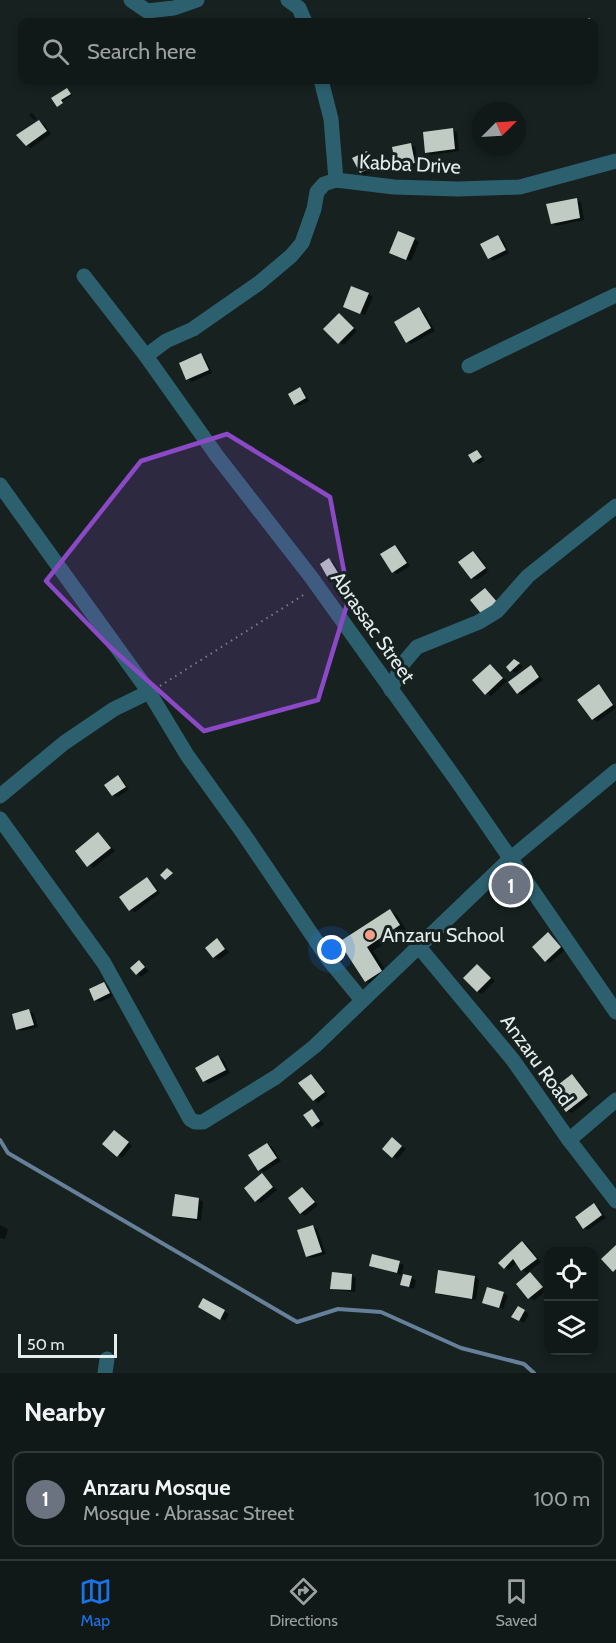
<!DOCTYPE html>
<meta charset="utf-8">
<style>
:root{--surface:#101918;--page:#1e2625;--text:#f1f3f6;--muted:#9ca0a2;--line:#303837;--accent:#1a73e8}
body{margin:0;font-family:Cabin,sans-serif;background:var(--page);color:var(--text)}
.controls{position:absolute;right:18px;bottom:18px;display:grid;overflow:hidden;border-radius:12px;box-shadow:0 3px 9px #0003}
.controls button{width:54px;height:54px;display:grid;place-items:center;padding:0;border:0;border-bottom:2px solid var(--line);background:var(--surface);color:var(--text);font:30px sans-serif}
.compass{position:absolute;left:472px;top:102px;width:54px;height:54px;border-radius:50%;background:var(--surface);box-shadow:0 3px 9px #0003;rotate:66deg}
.scale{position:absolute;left:18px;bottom:15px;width:99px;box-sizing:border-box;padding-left:6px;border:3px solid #e5edec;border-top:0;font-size:16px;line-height:21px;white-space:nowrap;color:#e5edec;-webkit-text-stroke:4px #162120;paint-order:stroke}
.you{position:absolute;left:332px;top:950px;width:21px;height:21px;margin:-15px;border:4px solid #fff;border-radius:50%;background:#1a73e8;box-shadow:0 0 0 9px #1a73e833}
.badge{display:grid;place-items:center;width:39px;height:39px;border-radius:50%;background:var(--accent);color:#fff;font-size:20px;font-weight:700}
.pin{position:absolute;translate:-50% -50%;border:3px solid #fff;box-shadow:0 2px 6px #0006}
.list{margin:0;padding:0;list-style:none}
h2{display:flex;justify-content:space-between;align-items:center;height:78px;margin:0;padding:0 24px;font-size:26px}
h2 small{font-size:20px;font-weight:400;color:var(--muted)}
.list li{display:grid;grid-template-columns:39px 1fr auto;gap:18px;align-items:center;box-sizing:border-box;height:96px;margin:0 12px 12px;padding:0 12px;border:2px solid var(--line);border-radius:12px}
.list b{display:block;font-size:22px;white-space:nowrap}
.list p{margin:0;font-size:20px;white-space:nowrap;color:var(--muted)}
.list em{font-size:20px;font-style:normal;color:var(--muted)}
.icon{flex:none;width:33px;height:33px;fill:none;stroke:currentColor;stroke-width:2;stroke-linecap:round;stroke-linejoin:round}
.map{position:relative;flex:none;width:616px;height:1373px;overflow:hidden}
.search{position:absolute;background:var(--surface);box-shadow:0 3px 9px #0003;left:18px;right:18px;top:18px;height:66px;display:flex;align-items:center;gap:15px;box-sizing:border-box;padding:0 21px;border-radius:12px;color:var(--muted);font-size:22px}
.sheet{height:186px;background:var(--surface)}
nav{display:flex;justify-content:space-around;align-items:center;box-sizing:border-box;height:84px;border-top:2px solid var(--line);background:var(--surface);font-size:16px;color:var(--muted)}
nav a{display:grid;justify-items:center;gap:3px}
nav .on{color:var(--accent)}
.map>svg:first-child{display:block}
.shadow{fill:#0007}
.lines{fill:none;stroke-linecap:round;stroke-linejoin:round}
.stream{stroke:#668099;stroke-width:4}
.building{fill:#c0cbc4}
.path{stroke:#7d8685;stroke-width:2;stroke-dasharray:1.5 4.5;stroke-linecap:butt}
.minor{stroke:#2d606f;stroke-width:15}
.marked{fill:#8b49c6;fill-opacity:0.2;stroke:#8b49c6;stroke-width:4.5;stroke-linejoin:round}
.poi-dot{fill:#f49e88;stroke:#162120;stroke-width:2}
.labels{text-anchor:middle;stroke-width:6;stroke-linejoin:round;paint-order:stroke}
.street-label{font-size:20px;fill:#e5edec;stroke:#162120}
.poi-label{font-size:20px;fill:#e5edec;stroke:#162120;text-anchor:start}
</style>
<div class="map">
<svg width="616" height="1373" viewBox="0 0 616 1373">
<rect width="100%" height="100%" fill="#162120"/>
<g class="shadow">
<polygon points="589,19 594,22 597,42 594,43 594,22 574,22"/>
<polygon points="69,90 72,95 62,102 63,104 58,106 54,98"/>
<polygon points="32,113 37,119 34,120 29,115"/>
<polygon points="39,121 44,124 51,134 31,148 24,143"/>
<polygon points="452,130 457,132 459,151 431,155 426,152"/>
<polygon points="411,145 415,147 419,165 402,169 397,166"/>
<polygon points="367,153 372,155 378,169 365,175 361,172"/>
<polygon points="576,200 581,202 584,220 556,226 552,223"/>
<polygon points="498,237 503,240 509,253 493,261 489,258"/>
<polygon points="414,239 419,242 411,261 395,255"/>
<polygon points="368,294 373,297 365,315 349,309"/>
<polygon points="419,309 424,312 435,331 411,344 407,342"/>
<polygon points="343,318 357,331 344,345 339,342"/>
<polygon points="201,355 205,358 212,373 192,382 188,379"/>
<polygon points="300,389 304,392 309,401 299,406 295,404"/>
<polygon points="477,451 485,460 479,464 474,462"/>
<polygon points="395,546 399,549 410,566 397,574 393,572"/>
<polygon points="473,552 478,555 489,571 477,580 472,578"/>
<polygon points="330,560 334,562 343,579 335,583 331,580"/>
<polygon points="515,661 523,667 516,673 511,670"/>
<polygon points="490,666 507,681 491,696 486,693"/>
<polygon points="531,667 535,670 543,680 522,695 518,693"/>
<polygon points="599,686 603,689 616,708 597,722 593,719"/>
<polygon points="118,777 123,780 129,790 117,797 113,795"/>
<polygon points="99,834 115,851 93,868 77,851"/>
<polygon points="147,879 151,881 160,893 135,912 130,910"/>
<polygon points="390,911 397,915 406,930 373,951 389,975 373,985 366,981 341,943"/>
<polygon points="548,934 565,950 550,963 546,961"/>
<polygon points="217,940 229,952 219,960 214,957"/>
<polygon points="139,962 149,971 141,977 132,968"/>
<polygon points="478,966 495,981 482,994 477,991"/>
<polygon points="104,984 109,986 113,996 100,1002 95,1000"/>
<polygon points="29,1011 34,1014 38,1027 22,1031 17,1029"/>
<polygon points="218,1057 223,1059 230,1073 209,1084 204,1081 197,1068"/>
<polygon points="311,1075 315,1078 328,1095 318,1103 314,1100"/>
<polygon points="572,1076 577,1079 591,1098 572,1113 567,1111"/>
<polygon points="312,1111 324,1124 318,1129 313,1126"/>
<polygon points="119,1134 132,1146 122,1158 118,1155"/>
<polygon points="392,1139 406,1149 397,1159 393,1156"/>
<polygon points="267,1144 272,1147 281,1161 264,1172 259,1170"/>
<polygon points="262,1175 277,1190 261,1203 256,1201"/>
<polygon points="303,1189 307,1191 318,1205 305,1216 301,1213"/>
<polygon points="199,1199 203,1202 201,1221 178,1218 174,1216"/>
<polygon points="594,1205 599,1208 606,1218 588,1230 584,1228"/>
<polygon points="0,1225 8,1229 5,1239 0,1238"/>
<polygon points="313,1227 317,1229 326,1254 312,1258 307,1256"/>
<polygon points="523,1242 527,1245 541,1262 527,1273 523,1270 517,1262 509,1270 505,1268"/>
<polygon points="399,1263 404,1265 401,1275 371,1265"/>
<polygon points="440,1272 475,1277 479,1280 476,1300 441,1295 437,1292"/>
<polygon points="530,1274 546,1290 534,1301 518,1284"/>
<polygon points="404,1275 416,1280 414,1289 401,1284"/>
<polygon points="352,1276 356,1278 355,1292 336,1290 331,1288"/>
<polygon points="503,1293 508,1296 503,1309 484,1302"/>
<polygon points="204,1300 229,1314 225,1321 200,1306"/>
<polygon points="519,1308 529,1314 524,1323 513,1317"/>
</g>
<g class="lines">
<polyline class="stream" points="0,1140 8,1153 297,1322 338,1309 381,1312 461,1348 524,1364 534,1373"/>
</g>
<g class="building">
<polygon points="590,18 590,22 572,22 572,20"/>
<polygon points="67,88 71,94 61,100 63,103 57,107 51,98"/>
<polygon points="39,120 47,131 26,146 16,135"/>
<polygon points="453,128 455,149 425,153 423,132"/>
<polygon points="411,143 415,163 396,167 392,147"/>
<polygon points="367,151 375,166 360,173 352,158"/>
<polygon points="577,198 580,218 551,224 546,204"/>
<polygon points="398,231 415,238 406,260 389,253"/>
<polygon points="498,235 506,250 488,259 480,244"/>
<polygon points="351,286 369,293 360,314 343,307"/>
<polygon points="419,307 431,328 406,343 394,322"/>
<polygon points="339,313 354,328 338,344 323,329"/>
<polygon points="201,353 209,370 186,380 179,363"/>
<polygon points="300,387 306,398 294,405 288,394"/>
<polygon points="477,450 482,457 473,463 468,455"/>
<polygon points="395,545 407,563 392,573 380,554"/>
<polygon points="473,551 486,568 471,579 458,562"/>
<polygon points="329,558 340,576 330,582 320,564"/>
<polygon points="485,588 498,603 483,616 470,600"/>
<polygon points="514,659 520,663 510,672 506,667"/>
<polygon points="490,664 503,678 485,695 472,680"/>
<polygon points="531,665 539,677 517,694 508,682"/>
<polygon points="599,684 613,705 592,720 577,700"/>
<polygon points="118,775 126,787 112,796 104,785"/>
<polygon points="98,832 111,848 87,867 75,851"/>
<polygon points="167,868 173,873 165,880 160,875"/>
<polygon points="147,877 157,891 129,911 119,897"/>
<polygon points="390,909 400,925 367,947 382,971 365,982 339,942"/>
<polygon points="548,932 561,947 545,962 532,947"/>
<polygon points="217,938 225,949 213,958 205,948"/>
<polygon points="139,960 145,967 136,975 130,968"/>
<polygon points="477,964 491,978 477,992 463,978"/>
<polygon points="104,982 110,993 94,1001 89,989"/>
<polygon points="29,1009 34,1025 16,1030 12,1014"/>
<polygon points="218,1055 226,1070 203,1082 195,1068"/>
<polygon points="311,1074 325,1092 313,1101 298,1083"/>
<polygon points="572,1074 588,1095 566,1112 550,1091"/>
<polygon points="312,1109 320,1121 312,1127 303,1115"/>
<polygon points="114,1130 129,1142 117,1157 102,1144"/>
<polygon points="392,1137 402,1146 392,1158 382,1149"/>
<polygon points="267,1143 277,1158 258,1171 248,1155"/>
<polygon points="262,1173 273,1187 255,1202 244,1188"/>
<polygon points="302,1187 315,1202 300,1214 288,1198"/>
<polygon points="175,1194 199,1198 197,1219 172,1216"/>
<polygon points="594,1203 602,1215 583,1229 575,1217"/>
<polygon points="313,1225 322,1252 306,1257 297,1230"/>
<polygon points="522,1241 537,1259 521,1271 513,1259 504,1269 498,1263"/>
<polygon points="616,1245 616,1269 613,1272 601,1259"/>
<polygon points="372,1254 400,1261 397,1273 369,1266"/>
<polygon points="438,1270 475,1276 472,1299 435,1293"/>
<polygon points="332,1272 352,1274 351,1290 330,1289"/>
<polygon points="530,1272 543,1287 528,1299 516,1284"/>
<polygon points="403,1274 412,1276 409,1287 400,1285"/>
<polygon points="487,1287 504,1292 499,1308 482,1303"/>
<polygon points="203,1298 225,1310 220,1320 198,1307"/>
<polygon points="518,1306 525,1310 519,1321 511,1317"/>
</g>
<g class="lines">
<polyline class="path" points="160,686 305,594"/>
<g class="minor">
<polyline points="131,0 147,11 174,8 197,0"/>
<polyline points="288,0 299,8 305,22"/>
<polyline points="321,80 331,119 336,180"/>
<polyline points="84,276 146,356 217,456 311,577 457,781 616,1012"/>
<polyline points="146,356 166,341 193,329 259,283 291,256 302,243 314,209 317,192 324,184 336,180 394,187 458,189 520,187 616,161"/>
<polyline points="469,366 616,295"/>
<polyline points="0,485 149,692"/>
<polyline points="391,690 401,666 417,647 479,622 497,611 528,576 616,506"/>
<polyline points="0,796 64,743 114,709 149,692 187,755 243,833 329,960 361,999"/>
<polyline points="0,819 104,963 190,1119 195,1122 203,1122 276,1077 315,1046 510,859 616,771"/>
<polyline points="419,947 513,1060 569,1140 616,1201"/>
<polyline points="569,1140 616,1100"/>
<polyline points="105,1373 107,1359"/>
</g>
</g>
<path class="marked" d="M 227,434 L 330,497 L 349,598 L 318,700 L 204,731 L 110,647 L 46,581 L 141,461 Z"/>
<circle class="poi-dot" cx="370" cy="935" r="6"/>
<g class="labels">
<g class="street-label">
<text transform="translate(410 164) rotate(3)" y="7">Kabba Drive</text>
<text transform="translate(373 627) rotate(55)" y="7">Abrassac Street</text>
<text transform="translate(537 1060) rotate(54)" y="7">Anzaru Road</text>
</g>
<g class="poi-label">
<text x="382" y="942">Anzaru School</text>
</g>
</g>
</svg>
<div class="controls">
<button><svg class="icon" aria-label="locate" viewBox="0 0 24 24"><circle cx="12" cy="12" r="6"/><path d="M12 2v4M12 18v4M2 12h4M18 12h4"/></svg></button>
<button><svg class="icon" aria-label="layers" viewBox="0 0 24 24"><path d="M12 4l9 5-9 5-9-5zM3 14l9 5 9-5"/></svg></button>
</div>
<svg class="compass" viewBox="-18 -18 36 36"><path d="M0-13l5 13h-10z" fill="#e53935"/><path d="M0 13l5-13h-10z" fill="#9ca0a2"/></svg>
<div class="scale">50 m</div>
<div class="you"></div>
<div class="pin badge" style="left:511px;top:885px;background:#6b7280">1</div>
<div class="search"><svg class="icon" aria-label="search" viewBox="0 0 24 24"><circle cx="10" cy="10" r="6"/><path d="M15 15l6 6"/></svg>Search here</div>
</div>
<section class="sheet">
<h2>Nearby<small></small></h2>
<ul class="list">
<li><span class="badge" style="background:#6b7280">1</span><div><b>Anzaru Mosque</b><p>Mosque · Abrassac Street</p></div><em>100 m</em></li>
</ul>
</section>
<nav>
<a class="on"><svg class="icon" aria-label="map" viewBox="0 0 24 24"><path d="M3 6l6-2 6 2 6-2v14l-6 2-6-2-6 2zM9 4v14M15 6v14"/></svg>Map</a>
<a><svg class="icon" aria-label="directions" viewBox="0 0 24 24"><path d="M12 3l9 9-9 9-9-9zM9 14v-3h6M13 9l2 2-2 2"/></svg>Directions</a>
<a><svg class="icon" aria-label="saved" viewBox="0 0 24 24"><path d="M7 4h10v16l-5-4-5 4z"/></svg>Saved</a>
</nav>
